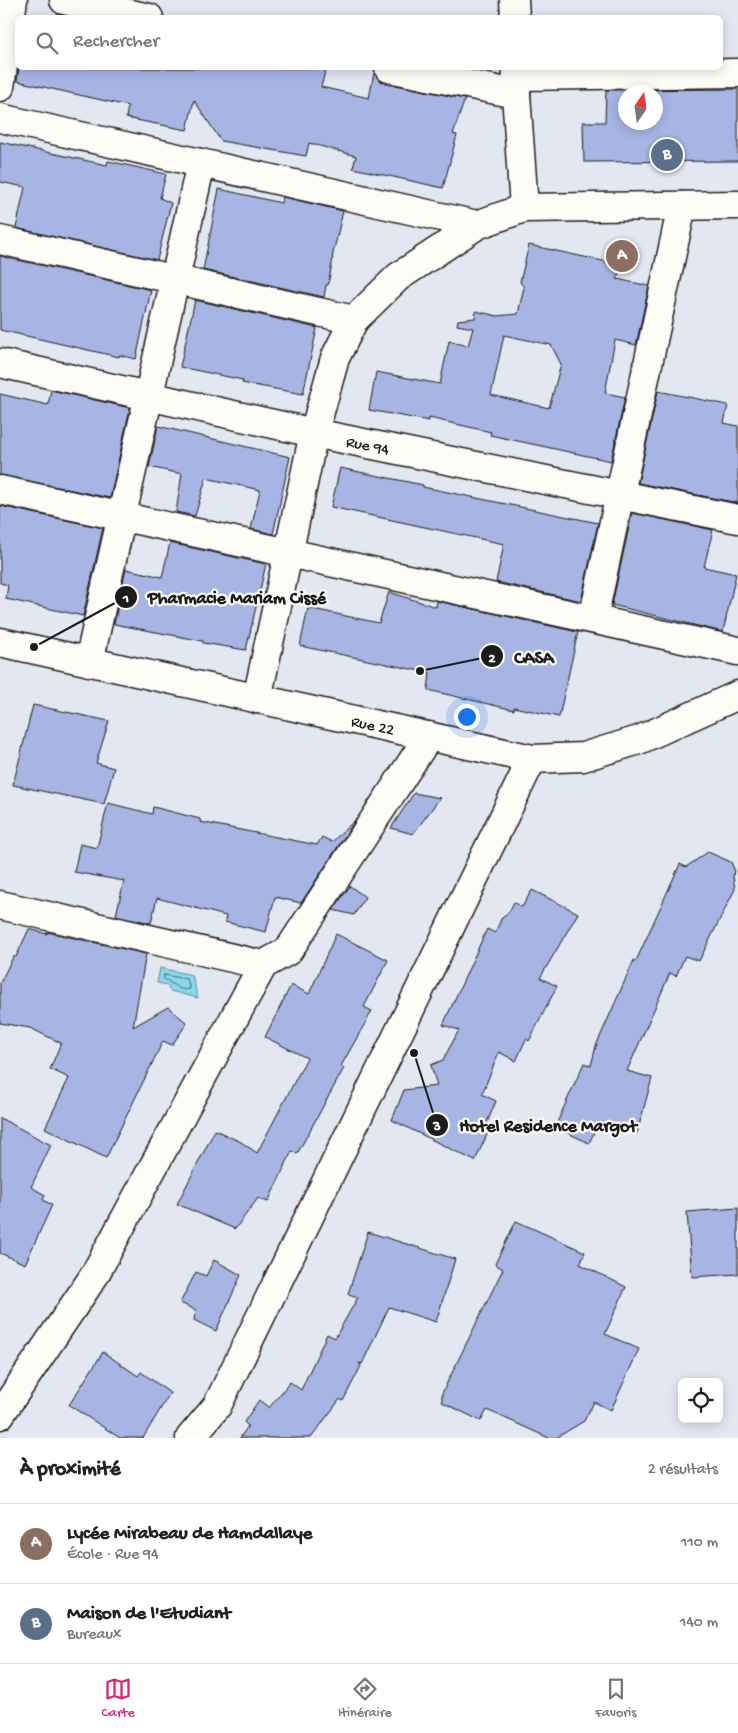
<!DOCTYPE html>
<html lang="fr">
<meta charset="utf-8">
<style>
:root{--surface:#fff;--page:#f2f2f2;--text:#222;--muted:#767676;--line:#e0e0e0;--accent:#db2777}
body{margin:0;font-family:"Gochi Hand",sans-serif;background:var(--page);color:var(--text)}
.controls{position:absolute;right:15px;bottom:15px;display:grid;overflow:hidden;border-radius:8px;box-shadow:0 2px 12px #0003}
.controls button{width:45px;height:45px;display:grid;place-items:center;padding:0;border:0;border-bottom:1px solid var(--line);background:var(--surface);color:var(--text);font:25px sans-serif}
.compass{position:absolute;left:618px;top:85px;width:45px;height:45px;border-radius:50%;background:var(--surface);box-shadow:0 2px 12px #0003;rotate:13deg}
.you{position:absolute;left:466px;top:716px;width:18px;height:18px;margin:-12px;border:4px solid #fff;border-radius:50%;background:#1a73e8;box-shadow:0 0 0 8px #1a73e833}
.badge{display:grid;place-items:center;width:32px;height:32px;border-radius:50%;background:var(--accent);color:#fff;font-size:16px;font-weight:700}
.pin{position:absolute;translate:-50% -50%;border:2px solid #fff;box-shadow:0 1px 5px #0006}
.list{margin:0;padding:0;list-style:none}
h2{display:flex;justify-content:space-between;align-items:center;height:65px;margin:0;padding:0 20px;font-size:21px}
h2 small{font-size:16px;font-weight:400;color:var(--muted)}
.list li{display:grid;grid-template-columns:32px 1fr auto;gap:15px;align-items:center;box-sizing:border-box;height:80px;padding:0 20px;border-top:1px solid var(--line)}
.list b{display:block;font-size:19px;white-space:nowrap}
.list p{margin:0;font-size:16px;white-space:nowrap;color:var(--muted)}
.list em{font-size:16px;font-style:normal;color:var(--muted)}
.icon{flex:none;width:28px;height:28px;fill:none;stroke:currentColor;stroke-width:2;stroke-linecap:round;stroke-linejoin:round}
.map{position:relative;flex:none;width:738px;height:1438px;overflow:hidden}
.search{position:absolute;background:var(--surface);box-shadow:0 2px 12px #0003;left:15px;right:15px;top:15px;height:55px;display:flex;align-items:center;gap:12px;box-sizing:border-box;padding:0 18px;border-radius:8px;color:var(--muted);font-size:19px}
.sheet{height:225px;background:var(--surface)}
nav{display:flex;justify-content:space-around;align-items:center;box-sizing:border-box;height:70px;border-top:1px solid var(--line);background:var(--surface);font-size:14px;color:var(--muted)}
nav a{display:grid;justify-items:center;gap:2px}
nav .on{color:var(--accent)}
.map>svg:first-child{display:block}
.water{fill:#8ad8e9;stroke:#5e8d97}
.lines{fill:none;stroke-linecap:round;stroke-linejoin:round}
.shore{stroke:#48676e;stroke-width:1}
.building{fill:#a7b5e5;stroke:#1c1c1c;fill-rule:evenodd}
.minor-casing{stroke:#1c1c1c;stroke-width:31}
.minor{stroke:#fdfcf7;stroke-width:28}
.labels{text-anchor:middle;stroke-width:4.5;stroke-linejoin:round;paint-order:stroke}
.street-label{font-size:16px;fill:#1c1c1c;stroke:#fdfcf7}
.leader{fill:none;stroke:#1c1c1c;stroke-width:2}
.callout-dot{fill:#1c1c1c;stroke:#fdfcf7;stroke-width:2}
.mark-label{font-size:15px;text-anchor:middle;font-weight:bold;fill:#fff}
.callout-label{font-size:18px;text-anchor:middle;font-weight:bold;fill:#1c1c1c;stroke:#fdfcf7;stroke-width:4.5;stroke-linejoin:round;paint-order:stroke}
</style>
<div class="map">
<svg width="738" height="1438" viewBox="0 0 738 1438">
<rect width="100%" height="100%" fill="#e3e7f2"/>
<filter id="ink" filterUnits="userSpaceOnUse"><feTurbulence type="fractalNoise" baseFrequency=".02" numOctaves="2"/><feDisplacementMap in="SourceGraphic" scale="10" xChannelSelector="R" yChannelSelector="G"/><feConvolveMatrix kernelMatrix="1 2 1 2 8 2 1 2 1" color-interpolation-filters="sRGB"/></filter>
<g filter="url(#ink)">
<polygon class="water" points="160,968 192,975 198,998 170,991 167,985 157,983"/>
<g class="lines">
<path class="shore" d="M 164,975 L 187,979 L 190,989 C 177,992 174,983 164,979 Z"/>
</g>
<g class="building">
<polygon points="19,68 326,68 321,87 369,98 374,73 379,80 386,83 465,99 453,134 457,135 443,188 353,168 356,156 309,143 306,156 221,141 194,100 187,130 126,118 128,106 17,81"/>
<path d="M 738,89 L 738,161 L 584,162 L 583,122 L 605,122 L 606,90 ZM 626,92 L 656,92 L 656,122 L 626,122 Z"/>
<polygon points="0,142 107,165 108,161 166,174 160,198 171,203 157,260 16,228 25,187 0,182"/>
<polygon points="219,189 281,203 283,197 343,211 332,258 333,258 328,285 326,285 324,297 203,270"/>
<path d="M 529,245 L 621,265 L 617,279 L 649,286 L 636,345 L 615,340 L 605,393 L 625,397 L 611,461 L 490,435 L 491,432 L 429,418 L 429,421 L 369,410 L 376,372 L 440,384 L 449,341 L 468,346 L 473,328 L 457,325 L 458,320 L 475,318 L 476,311 L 497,316 L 518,314 L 524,287 L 520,282 ZM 504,335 L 551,345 L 561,364 L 549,408 L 491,395 Z"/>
<polygon points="0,256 151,290 136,359 119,355 119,357 0,330"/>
<polygon points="195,300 317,328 303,394 242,383 243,380 180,367"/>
<polygon points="51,390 130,408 110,498 0,475 0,394 48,405"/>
<polygon points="658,391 728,405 724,423 738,426 738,503 638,483"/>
<polygon points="158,426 290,457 273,534 251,529 260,490 206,478 195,516 176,512 182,474 149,467"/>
<polygon points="340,468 423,485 423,487 598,523 581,601 496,582 504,544 331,507"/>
<polygon points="0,506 103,528 83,616 6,599 8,585 0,583"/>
<polygon points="632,513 713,530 704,567 736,574 723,632 612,605"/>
<polygon points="170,543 266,564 246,650 203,643 203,641 114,624 126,569 162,577"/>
<polygon points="389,592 436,607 437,601 578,632 559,717 514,707 514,710 428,690 430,673 300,646 308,608 379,623"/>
<polygon points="33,705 109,721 96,763 114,768 104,804 13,785"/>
<polygon points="414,793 440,798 413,834 391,828"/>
<polygon points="108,803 152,814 153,807 200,819 200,822 317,845 322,837 332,842 356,819 301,903 275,897 266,932 225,922 226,916 157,898 151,923 116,915 124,881 74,872 80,844 97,848"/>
<polygon points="708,852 731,862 734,869 733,877 735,889 699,961 685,956 676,976 670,973 627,1071 652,1078 637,1133 599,1122 589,1143 555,1127 584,1063 591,1066 596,1046 634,960 636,961 680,864 686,867"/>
<polygon points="350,886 365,897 354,915 333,910"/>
<polygon points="532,890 578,913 540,978 557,986 529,1041 526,1039 516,1061 499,1052 482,1094 496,1101 486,1125 489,1130 475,1161 392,1120 404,1090 437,1086 431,1065 443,1060 459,1030 443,1025 487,929 495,933 502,917 509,912 514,902 522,907"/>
<polygon points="29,929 47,934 47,932 146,954 133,1027 168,1007 187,1023 172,1045 163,1041 106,1158 45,1128 69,1078 50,1069 61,1043 30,1028 0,1023 0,983 13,957 16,957"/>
<polygon points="336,934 388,960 364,1007 372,1011 341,1066 344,1068 297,1154 292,1151 268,1202 258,1198 235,1229 177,1204 215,1130 241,1142 257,1153 307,1058 265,1037 291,985 309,994"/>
<polygon points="0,1118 51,1145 31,1187 45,1195 43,1200 52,1205 25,1264 0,1253"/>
<polygon points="738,1208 738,1274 692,1277 687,1212"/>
<polygon points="516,1221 585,1252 580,1264 626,1287 605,1334 639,1349 611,1410 594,1402 584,1421 556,1438 549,1438 487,1410 481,1421 442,1402 442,1393 503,1269 495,1264"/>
<polygon points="368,1232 455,1259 436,1322 389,1307 362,1364 359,1363 361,1366 343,1401 340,1399 311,1438 240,1438 248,1426 244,1422 259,1400 269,1408 290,1382 301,1390 327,1334 335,1338 358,1297 348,1294"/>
<polygon points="214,1260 241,1275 216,1331 194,1320 196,1310 180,1303 196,1272 206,1276"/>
<polygon points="103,1352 138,1376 141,1372 170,1393 143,1438 120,1438 69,1405"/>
</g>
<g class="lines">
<g class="minor-casing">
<g id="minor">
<polyline points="64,0 149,18"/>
<polyline points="514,0 515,18"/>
<polyline points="389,68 516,94"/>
<polyline points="517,68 516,94 524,208"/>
<polyline points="518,76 738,73"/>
<polyline points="0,87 13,0"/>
<polyline points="0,118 477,225"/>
<polyline points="0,240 354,320"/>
<polyline points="0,363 314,433 738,519"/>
<polyline points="0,490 738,651"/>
<polyline points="593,619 682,206"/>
<polyline points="0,642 532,759 583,757 639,740 738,695"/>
<polyline points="89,662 201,163"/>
<polyline points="257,699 314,433 335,358 354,320 398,277 477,225 524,208 738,205"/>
<polyline points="0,905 263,965"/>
<polyline points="0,1415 94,1276 263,965 288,951 429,736"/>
<polyline points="190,1438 217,1406 532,759"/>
</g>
</g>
<use href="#minor" class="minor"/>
</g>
</g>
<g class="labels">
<g class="street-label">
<text transform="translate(368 444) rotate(11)" y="6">Rue 94</text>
<text transform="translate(373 724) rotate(12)" y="6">Rue 22</text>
</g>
</g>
<path class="leader" d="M34 647L126 597M420 671L492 656M414 1053L437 1125"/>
<g class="callout-dot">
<circle cx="34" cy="647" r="5"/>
<circle cx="420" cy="671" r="5"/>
<circle cx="414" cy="1053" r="5"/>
<circle cx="126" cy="597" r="12"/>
<circle cx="492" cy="656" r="12"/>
<circle cx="437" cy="1125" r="12"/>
</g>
<g class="mark-label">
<text x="126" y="602">1</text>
<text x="492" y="662">2</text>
<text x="437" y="1130">3</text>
</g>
<g class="callout-label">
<text x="237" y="603">Pharmacie Mariam Cissé</text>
<text x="534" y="663">CASA</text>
<text x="548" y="1131">Hotel Residence Margot</text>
</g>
</svg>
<div class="controls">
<button><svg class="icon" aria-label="locate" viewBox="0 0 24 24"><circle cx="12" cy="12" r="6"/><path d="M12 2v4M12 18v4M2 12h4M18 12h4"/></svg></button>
</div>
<svg class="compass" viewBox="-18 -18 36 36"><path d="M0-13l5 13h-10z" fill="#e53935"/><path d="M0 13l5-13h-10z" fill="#767676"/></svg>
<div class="you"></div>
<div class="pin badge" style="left:622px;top:256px;background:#8d6e63">A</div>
<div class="pin badge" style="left:667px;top:155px;background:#5c6f8a">B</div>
<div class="search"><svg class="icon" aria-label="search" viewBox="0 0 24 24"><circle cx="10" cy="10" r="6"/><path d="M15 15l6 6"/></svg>Rechercher</div>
</div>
<section class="sheet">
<h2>À proximité<small>2 résultats</small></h2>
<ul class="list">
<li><span class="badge" style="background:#8d6e63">A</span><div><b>Lycée Mirabeau de Hamdallaye</b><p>École · Rue 94</p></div><em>110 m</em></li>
<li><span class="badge" style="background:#5c6f8a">B</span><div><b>Maison de l'Etudiant</b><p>Bureaux</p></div><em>140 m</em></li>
</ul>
</section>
<nav>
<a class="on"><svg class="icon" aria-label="map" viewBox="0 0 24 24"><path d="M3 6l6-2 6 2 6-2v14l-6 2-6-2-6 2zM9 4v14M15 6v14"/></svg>Carte</a>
<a><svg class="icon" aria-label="directions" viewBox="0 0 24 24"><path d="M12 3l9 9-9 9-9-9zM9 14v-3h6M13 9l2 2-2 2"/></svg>Itinéraire</a>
<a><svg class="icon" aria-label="saved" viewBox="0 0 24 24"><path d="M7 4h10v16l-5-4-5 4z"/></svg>Favoris</a>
</nav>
